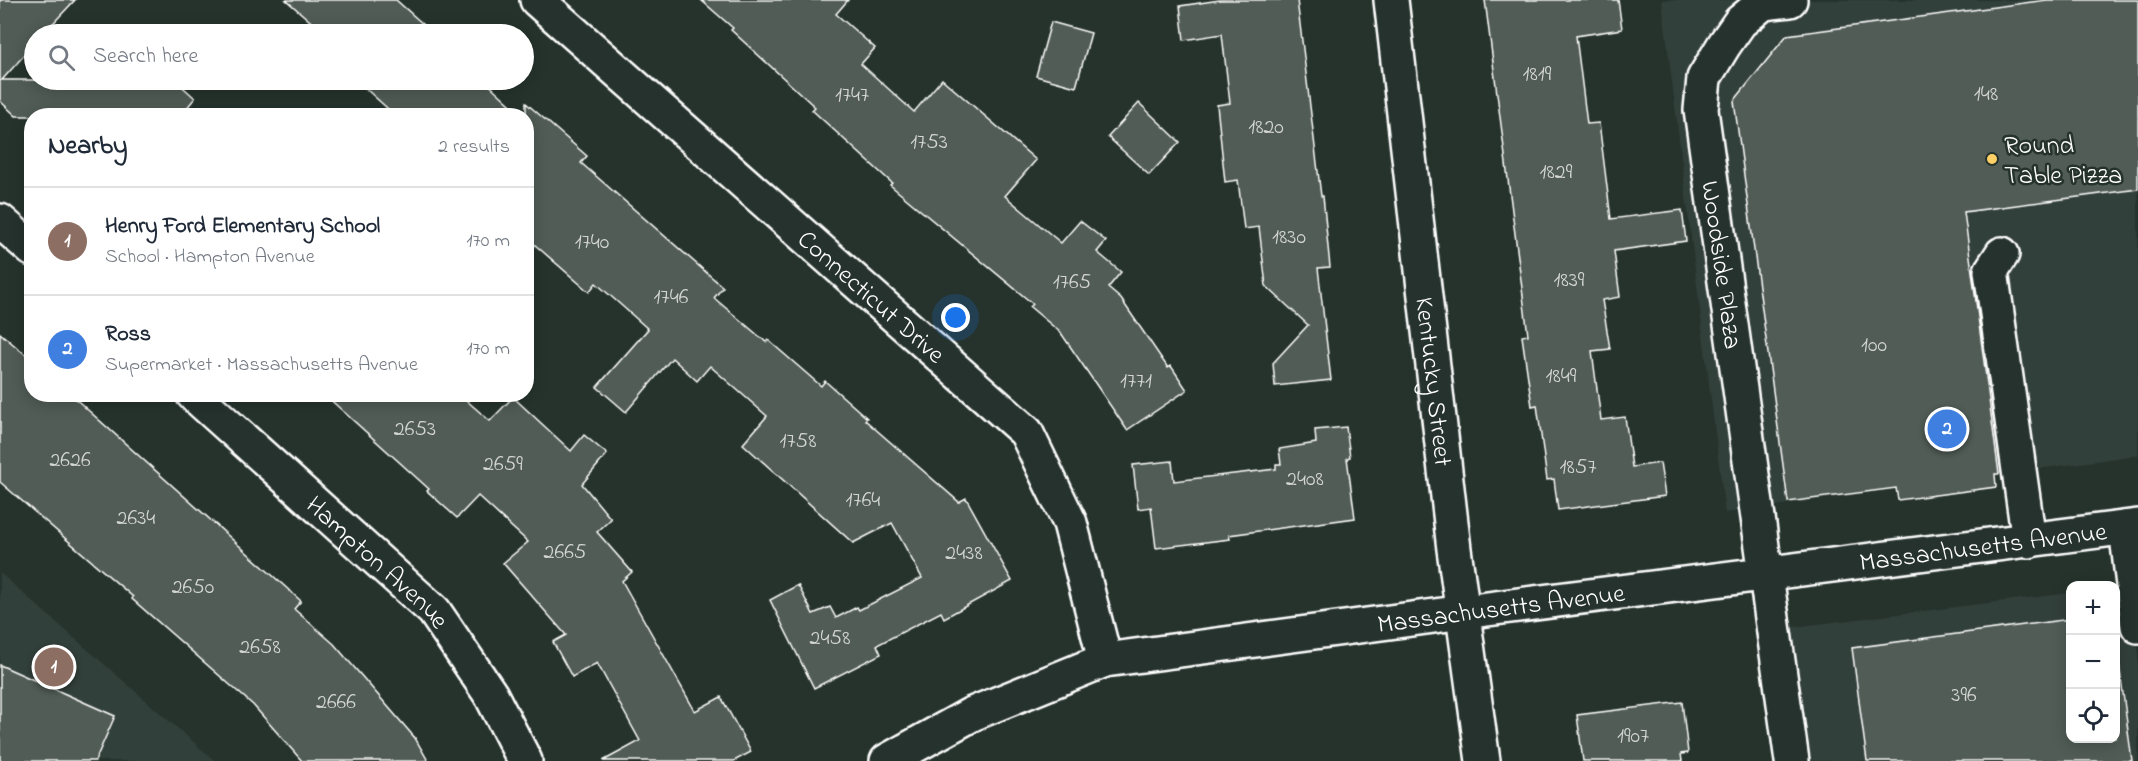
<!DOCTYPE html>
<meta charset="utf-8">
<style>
:root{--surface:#fff;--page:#f2f2f3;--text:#1f2937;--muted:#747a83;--line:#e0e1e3;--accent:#84754c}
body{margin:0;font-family:"Indie Flower",sans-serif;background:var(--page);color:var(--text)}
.controls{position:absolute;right:18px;bottom:18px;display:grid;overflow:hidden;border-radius:12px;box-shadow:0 3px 15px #0003}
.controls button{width:54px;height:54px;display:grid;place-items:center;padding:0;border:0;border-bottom:2px solid var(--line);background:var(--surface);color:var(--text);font:30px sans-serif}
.you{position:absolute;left:956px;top:318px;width:21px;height:21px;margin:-15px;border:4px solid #fff;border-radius:50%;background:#1a73e8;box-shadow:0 0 0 9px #1a73e833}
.badge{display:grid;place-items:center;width:39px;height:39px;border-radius:50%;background:var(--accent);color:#fff;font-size:20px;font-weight:700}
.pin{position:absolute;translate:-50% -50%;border:3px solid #fff;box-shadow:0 2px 6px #0006}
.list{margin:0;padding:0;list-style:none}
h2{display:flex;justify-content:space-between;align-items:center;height:78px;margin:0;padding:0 24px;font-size:26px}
h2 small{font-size:20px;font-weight:400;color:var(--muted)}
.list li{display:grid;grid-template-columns:39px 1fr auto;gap:18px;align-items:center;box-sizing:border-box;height:108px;padding:0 24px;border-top:2px solid var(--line)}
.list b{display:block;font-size:22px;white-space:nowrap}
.list p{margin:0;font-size:20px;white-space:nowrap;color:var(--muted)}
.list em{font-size:20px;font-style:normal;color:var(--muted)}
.icon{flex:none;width:33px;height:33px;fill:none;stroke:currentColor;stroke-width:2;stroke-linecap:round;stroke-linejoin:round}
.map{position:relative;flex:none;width:2138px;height:761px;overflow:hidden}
.search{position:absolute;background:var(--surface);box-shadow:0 3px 15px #0003;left:24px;top:24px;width:510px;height:66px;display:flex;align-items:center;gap:15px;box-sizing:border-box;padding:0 21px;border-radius:33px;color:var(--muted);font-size:22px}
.panel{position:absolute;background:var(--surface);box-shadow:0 3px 15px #0003;left:24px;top:108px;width:510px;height:294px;border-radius:24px}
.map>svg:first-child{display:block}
.built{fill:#333f3a}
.building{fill:#515c57;stroke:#fff;stroke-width:1.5}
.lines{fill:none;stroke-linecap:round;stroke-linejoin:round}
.minor-casing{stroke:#fff;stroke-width:38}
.minor{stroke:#26332d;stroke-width:33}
.poi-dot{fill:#ffd166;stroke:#26332d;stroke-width:2}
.labels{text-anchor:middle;stroke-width:5;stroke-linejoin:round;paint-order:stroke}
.number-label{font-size:22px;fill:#d4d6d5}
.poi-label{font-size:26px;fill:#fff;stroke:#26332d;text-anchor:start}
.street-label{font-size:26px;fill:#fff;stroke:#26332d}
</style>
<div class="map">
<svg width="2138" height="761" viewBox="0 0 2138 761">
<rect width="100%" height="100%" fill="#26332d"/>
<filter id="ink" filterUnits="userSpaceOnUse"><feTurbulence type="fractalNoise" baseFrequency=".0167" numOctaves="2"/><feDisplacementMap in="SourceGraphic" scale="12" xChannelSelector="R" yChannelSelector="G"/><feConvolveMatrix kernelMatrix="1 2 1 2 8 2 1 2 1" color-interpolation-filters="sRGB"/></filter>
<g filter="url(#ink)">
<g class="built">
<polygon points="1662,0 2138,0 2138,455 1725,513"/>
<polygon points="0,573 215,761 0,761"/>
<polygon points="2138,584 2138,761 1785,761 1769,630 2070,593 2070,738 2116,738 2116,587"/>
</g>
<g class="building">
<polygon points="0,0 75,0 43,34 34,34 34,44 2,80 175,80 195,98 180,116 16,116 0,101"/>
<polygon points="286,0 396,0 434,34 325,34"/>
<polygon points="701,0 848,0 836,14 875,48 861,64 914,112 942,79 1036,160 1005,196 1061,243 1080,221 1106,241 1097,252 1121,272 1108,288 1121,299 1168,368 1171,366 1187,390 1127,430 1061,333 1030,307 1033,304 890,185 892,183 812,110 815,107 731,30 733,28"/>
<polygon points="1220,0 1297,0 1321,196 1323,196 1330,267 1318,268 1331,380 1275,386 1273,363 1308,325 1266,286 1259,227 1244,229 1238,180 1225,182 1217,105 1230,103 1222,34 1184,40 1180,6"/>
<polygon points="1485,0 1618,0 1622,29 1576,36 1587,124 1599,123 1611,219 1682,210 1686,241 1614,251 1620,297 1602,300 1610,349 1592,351 1601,420 1625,417 1632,467 1660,463 1665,496 1558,510 1554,479 1547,480 1537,405 1532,406 1522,336 1528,335"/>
<polygon points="2047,0 2138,0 2138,189 1964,212 1999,474 1995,474 1996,487 1898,500 1896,488 1788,502 1734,101 1787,35"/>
<polygon points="1051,22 1091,33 1076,87 1036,76"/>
<polygon points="356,80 484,80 523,116 396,116"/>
<polygon points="526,103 587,156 581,163 723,287 714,298 766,342 768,340 821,386 825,381 867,418 865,420 959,502 966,498 1012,581 944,618 941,612 877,645 881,654 814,688 770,600 798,585 813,614 830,607 836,618 857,607 859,610 922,578 892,523 853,543 743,444 767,416 710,366 697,381 672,358 626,412 597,387 648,329 596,283 589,292 526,237"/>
<polygon points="1139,103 1180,142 1149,175 1108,137"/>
<polygon points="0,333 32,360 32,394 70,394 301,601 294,609 334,644 415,738 428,761 302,761 253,705 132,599 133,597 0,482"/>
<polygon points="324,394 459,394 490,421 513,397 571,451 584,435 607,454 582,484 611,519 597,532 632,572 622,581 695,711 721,697 751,752 734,761 603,761 640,741 597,663 572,677 553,642 566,635 503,563 528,542 478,496 457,518 427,491 429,489"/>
<polygon points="1346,427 1350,457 1347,458 1355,518 1229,535 1230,539 1156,548 1151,507 1138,509 1133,465 1172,461 1174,481 1276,469 1276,464 1281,464 1279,449 1316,443 1315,430"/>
<polygon points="2070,619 2070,738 2115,738 2115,633 2132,761 1867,761 1852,648"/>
<polygon points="0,665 115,716 95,761 0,761"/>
<polygon points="1682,702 1688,753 1681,754 1682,761 1583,761 1577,715"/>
</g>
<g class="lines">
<g class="minor-casing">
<g id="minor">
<path id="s1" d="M 537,0 L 1026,432 L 1070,523 L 1105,660"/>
<path id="s2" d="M 1391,0 L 1454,549 L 1483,761"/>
<path id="s3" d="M 1790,0 L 1763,3 L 1740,22 L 1724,45 L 1704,78 L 1701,110 L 1792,761"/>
<polyline points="0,221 32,249"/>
<polyline points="2002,254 1991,271 2029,541"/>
<path id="s4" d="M 193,394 L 434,611 L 491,695 L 525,761"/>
<polyline points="2126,528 2138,626"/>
<path id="s5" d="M 887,761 L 972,714 L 1105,660 L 1464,612 L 2138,526"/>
</g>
</g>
<use href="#minor" class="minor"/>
</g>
</g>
<circle class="poi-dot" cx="1992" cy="159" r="6"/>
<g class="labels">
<g class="number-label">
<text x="1537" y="80">1819</text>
<text x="1986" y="100">148</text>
<text x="852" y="101">1747</text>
<text x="1266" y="133">1820</text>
<text x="929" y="148">1753</text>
<text x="1556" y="178">1829</text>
<text x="1289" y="243">1830</text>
<text x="592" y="248">1740</text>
<text x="1569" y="286">1839</text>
<text x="1072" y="288">1765</text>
<text x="671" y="303">1746</text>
<text x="1874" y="351">100</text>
<text x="1561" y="382">1849</text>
<text x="1136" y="387">1771</text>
<text x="415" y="435">2653</text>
<text x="798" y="447">1758</text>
<text x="70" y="466">2626</text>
<text x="503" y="470">2659</text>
<text x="1578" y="473">1857</text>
<text x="1305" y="485">2408</text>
<text x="863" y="506">1764</text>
<text x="136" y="524">2634</text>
<text x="565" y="558">2665</text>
<text x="964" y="559">2438</text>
<text x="193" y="593">2650</text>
<text x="830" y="644">2458</text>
<text x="260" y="653">2658</text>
<text x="1964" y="701">396</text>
<text x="336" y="708">2666</text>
<text x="1633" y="742">1907</text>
</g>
<g class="poi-label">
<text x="2004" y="153">Round<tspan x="2004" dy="30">Table Pizza</tspan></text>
</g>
<g class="street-label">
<text dy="9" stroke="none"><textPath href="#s3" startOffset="312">Woodside Plaza</textPath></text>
<text dy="9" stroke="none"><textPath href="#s1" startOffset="447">Connecticut Drive</textPath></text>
<text dy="9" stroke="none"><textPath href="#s2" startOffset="384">Kentucky Street</textPath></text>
<text dy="9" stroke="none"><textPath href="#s5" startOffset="1126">Massachusetts Avenue</textPath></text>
<text dy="9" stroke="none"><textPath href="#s4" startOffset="250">Hampton Avenue</textPath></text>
<text dy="9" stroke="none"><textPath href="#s5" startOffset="640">Massachusetts Avenue</textPath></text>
</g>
</g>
</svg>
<div class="controls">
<button>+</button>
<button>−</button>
<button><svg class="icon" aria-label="locate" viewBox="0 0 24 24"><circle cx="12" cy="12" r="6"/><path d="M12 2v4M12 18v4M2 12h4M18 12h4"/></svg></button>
</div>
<div class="you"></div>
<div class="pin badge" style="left:54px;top:667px;background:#8d6e63">1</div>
<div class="pin badge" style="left:1947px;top:429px;background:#3f7fe0">2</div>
<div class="search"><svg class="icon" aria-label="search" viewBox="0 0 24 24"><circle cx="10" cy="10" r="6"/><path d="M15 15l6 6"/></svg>Search here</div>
<section class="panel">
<h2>Nearby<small>2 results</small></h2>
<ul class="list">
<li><span class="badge" style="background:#8d6e63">1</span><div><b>Henry Ford Elementary School</b><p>School · Hampton Avenue</p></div><em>170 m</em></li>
<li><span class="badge" style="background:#3f7fe0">2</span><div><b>Ross</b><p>Supermarket · Massachusetts Avenue</p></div><em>170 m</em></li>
</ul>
</section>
</div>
